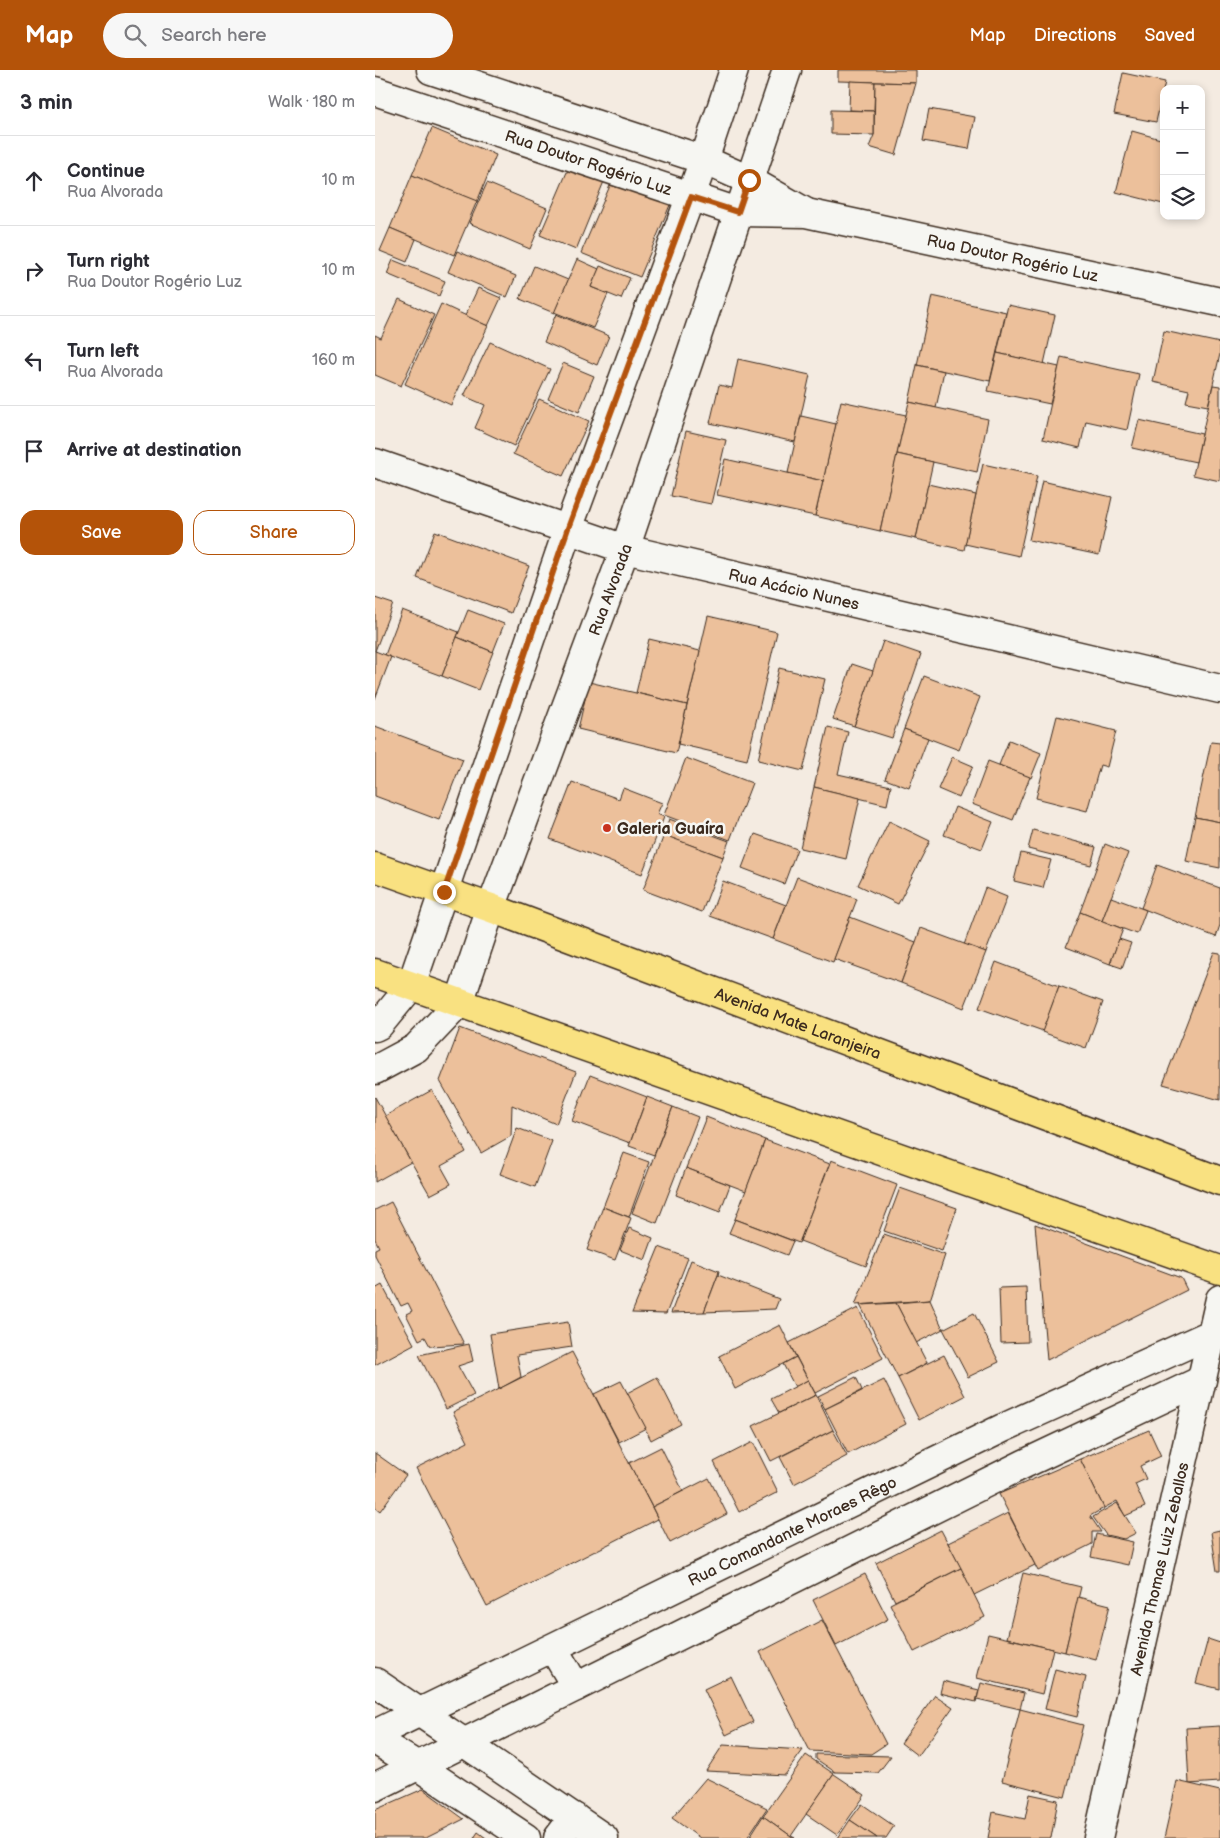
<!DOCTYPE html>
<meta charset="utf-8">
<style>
:root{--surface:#fff;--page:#f7f7f7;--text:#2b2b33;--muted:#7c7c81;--line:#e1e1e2;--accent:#b45309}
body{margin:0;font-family:"Balsamiq Sans",sans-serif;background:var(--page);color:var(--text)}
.controls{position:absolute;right:15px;top:15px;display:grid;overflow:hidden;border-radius:10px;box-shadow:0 2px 8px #0003}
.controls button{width:45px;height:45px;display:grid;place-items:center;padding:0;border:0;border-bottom:1px solid var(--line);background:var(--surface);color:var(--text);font:25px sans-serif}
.stop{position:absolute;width:15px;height:15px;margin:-11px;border:4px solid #b45309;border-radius:50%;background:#fff}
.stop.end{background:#b45309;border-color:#fff;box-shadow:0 1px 5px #0008}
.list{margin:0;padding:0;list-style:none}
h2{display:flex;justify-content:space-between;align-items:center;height:65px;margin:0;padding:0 20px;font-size:21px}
h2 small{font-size:16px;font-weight:400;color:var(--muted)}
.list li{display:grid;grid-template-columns:32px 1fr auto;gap:15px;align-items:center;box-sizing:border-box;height:90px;padding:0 20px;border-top:1px solid var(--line)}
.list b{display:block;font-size:19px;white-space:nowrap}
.list p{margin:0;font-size:16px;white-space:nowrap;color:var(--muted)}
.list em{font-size:16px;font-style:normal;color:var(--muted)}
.actions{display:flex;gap:10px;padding:15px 20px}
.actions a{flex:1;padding:11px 0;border:1px solid var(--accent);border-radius:15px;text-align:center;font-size:18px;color:var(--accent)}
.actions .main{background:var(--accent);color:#fff}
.icon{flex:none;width:28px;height:28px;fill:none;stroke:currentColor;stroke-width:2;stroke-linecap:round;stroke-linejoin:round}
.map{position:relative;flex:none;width:845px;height:1768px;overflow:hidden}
header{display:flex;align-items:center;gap:30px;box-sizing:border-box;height:70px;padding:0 25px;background:var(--accent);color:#fff}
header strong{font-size:24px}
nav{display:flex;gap:28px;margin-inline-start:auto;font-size:18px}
.search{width:350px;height:45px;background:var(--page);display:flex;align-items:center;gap:12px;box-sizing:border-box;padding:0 18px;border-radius:28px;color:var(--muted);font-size:19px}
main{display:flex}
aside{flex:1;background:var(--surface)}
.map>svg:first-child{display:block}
.building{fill:#ecc09b;stroke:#3b2a1e}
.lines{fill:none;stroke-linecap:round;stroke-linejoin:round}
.minor-casing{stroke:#3b2a1e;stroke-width:31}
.major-casing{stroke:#3b2a1e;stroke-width:31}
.minor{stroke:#f6f6f2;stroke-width:28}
.major{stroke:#f9e181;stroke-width:28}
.route{stroke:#b45309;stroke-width:6}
.poi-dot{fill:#c8321e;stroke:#f6f6f2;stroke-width:2}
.labels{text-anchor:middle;stroke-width:5;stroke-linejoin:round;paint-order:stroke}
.street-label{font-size:16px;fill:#3b2a1e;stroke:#f6f6f2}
.poi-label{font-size:16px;font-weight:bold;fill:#3b2a1e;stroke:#f6f6f2;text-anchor:start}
</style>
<header>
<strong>Map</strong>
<div class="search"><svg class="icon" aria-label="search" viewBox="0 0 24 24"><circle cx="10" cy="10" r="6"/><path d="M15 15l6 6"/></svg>Search here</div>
<nav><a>Map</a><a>Directions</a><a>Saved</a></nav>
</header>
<main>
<aside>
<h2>3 min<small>Walk · 180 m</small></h2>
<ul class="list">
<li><svg class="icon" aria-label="ahead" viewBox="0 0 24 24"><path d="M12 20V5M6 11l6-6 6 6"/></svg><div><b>Continue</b><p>Rua Alvorada</p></div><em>10 m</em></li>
<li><svg class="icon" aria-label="right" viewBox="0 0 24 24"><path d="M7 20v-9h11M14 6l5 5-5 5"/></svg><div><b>Turn right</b><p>Rua Doutor Rogério Luz</p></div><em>10 m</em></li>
<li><svg class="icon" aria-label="left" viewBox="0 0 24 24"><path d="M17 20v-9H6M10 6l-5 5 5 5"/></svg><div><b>Turn left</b><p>Rua Alvorada</p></div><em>160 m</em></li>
<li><svg class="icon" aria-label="arrive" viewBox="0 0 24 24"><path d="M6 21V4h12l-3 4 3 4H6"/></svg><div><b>Arrive at destination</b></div></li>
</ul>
<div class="actions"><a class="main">Save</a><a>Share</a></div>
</aside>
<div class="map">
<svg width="845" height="1768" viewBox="0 0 845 1768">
<rect width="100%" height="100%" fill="#f4ebe1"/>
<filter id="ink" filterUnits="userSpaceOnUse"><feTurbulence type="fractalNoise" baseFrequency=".02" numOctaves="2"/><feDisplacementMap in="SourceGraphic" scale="10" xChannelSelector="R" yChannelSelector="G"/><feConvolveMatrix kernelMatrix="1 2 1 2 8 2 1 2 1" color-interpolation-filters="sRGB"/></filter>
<g filter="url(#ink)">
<g class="building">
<polygon points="463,0 541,0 541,13 463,11"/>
<polygon points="748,3 790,12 781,52 739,44"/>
<polygon points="475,11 500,12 499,41 474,40"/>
<polygon points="500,12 541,13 521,85 494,77 499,65"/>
<polygon points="554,39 600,47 594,79 548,71"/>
<polygon points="456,40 499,41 499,65 456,64"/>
<polygon points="57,58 121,85 102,132 37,105"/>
<polygon points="757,61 789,70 788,134 741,122"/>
<polygon points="195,95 230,109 201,180 165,165"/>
<polygon points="37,105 102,131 79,185 15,158"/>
<polygon points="237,111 295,135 265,207 206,183"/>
<polygon points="112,113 172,138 155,179 94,153"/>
<polygon points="15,158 41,169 32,192 5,181"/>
<polygon points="82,181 141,206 132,227 73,202"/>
<polygon points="202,189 224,199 216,217 233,224 218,258 179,242"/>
<polygon points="18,190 70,211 64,226 12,204"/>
<polygon points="159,196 193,210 179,243 145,229"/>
<polygon points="225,196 255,208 246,229 216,217"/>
<polygon points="103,218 126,228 113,256 90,246"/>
<polygon points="557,226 631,242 615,311 542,295"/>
<polygon points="24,229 59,245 26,316 0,305 0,265 6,268"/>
<polygon points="66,234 113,256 76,335 30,314"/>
<polygon points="633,235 680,245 669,294 622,283"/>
<polygon points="181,244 234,266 222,295 169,272"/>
<polygon points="789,261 845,273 845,284 833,336 811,332 814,320 778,312"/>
<polygon points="115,272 175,299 139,376 100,358 110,335 89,326"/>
<polygon points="622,283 684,297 675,334 613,321"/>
<polygon points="686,287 764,304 752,360 711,351 705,378 668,369"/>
<polygon points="363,289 435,305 420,372 335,353 344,315 357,318"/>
<polygon points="188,293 219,306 204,342 173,329"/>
<polygon points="542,295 569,301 561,338 534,332"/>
<polygon points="838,315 845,316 845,411 818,405"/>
<polygon points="164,329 214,351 188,406 138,384"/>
<polygon points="466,331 531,345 505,461 440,446"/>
<polygon points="534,332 613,349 602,402 522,384"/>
<polygon points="426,346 461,354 448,411 413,403"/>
<polygon points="764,350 827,364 821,392 757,378"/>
<polygon points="311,361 351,370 336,434 296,426"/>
<polygon points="522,384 558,392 541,469 505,461"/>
<polygon points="350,389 448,411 440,446 342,425"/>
<polygon points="608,394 662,406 644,486 590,474"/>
<polygon points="667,411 737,427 724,485 654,470"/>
<polygon points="553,414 601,425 589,480 541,469"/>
<polygon points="60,461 154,496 136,543 42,508"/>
<polygon points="0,528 18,534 0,581"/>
<polygon points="27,540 84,562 67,606 10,585"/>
<polygon points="93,540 129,554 118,582 82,567"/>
<polygon points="333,546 402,562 372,690 303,674"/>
<polygon points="82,567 118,582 103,620 67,606"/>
<polygon points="274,569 325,581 312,635 261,623"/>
<polygon points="508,571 546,584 517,668 479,656"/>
<polygon points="0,581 16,587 0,629"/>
<polygon points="477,594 498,601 479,656 458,649"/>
<polygon points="404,598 450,609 428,701 383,690"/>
<polygon points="549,606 605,627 584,680 529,659"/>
<polygon points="214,612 312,635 301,683 203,659"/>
<polygon points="682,646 741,661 732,697 725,695 712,741 661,728"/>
<polygon points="0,656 88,689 64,750 0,726"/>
<polygon points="453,657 473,662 463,704 516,716 512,735 439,717"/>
<polygon points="529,659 553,668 534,718 510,709"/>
<polygon points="634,670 666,683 656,708 624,695"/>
<polygon points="836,672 845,673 845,752 820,747"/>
<polygon points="577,687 598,696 584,728 563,719"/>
<polygon points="311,688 377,713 355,770 289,745"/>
<polygon points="613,691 655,707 638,750 597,734"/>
<polygon points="197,712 244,729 248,718 287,733 282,744 289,747 267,804 175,769"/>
<polygon points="439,717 485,728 471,789 425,778"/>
<polygon points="580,737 618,752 607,779 569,765"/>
<polygon points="820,747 845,752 845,798 811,791"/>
<polygon points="294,749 354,771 348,787 288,765"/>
<polygon points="514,751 555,771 523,834 483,815"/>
<polygon points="658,760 721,777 716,795 653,779"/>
<polygon points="380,764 422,779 409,814 367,798"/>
<polygon points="289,765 348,787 327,842 268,820"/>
<polygon points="730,774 753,783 727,851 705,842"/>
<polygon points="646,783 676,790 668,818 639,811"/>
<polygon points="782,795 845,818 845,855 841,867 766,838"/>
<polygon points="422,807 482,829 458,892 398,869"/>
<polygon points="348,811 411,835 398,869 335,846"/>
<polygon points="610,818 632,827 611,882 589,875"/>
<polygon points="736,827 771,840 762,864 727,851"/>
<polygon points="705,842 748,859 735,894 691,877"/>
<polygon points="475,847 541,872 526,913 459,889"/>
<polygon points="546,858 611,882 589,938 526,913"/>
<polygon points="744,869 756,873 747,898 735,894"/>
<polygon points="839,882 845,883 845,1030 788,1014"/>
<polygon points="621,892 684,916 668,961 604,938"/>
<polygon points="684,916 728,932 711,978 667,962"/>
<polygon points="85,958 201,1002 181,1054 137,1035 136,1066 106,1083 65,1011"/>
<polygon points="215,1005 272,1027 255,1073 197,1051"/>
<polygon points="57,1020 91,1082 66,1096 76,1114 55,1125 10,1046"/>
<polygon points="0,1027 36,1092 0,1112"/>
<polygon points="272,1027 298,1037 279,1085 254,1076"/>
<polygon points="298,1037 323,1047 282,1153 257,1143"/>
<polygon points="331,1047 390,1070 371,1121 311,1098"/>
<polygon points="142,1058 177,1071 160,1117 125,1104"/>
<polygon points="390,1070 455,1094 424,1173 360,1149"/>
<polygon points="249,1083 274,1092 254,1147 228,1137"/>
<polygon points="456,1090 522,1115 491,1196 425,1171"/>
<polygon points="311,1098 355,1115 345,1142 301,1125"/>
<polygon points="525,1118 582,1138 567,1181 509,1161"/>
<polygon points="16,1132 82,1260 89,1274 55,1276 50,1267 44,1270 31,1244 37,1241 33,1233 26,1236 0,1185 0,1179 4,1177 0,1169 0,1140"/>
<polygon points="228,1137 256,1148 240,1190 212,1180"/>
<polygon points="360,1149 418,1171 412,1185 354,1163"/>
<polygon points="660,1154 806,1208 812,1220 672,1290"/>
<polygon points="254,1158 278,1168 270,1190 245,1180"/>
<polygon points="509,1164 570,1185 555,1230 480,1235"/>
<polygon points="284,1177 313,1188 291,1244 257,1243"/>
<polygon points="316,1190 344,1201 343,1205 329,1242 296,1243"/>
<polygon points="343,1205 404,1229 400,1239 329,1242"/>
<polygon points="7,1215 39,1274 0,1295 0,1219"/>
<polygon points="651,1217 653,1272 626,1273 624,1218"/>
<polygon points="555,1230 568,1259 541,1273 521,1233"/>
<polygon points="521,1233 552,1293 523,1308 485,1235"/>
<polygon points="483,1238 508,1288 440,1323 414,1273"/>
<polygon points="599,1243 624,1292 593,1307 568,1259"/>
<polygon points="193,1252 197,1277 142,1285 146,1307 124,1319 115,1264"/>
<polygon points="405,1255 421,1287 360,1319 344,1286"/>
<polygon points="94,1274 98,1291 83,1296 99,1325 71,1339 44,1285"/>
<polygon points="197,1282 283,1449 112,1536 41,1398 93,1372 78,1342"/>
<polygon points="569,1285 590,1326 544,1350 523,1308"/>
<polygon points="421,1287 433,1310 420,1317 408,1294"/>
<polygon points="282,1307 306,1354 276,1370 252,1323"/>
<polygon points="481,1307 487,1320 450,1339 443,1326"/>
<polygon points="433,1310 441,1325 404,1343 396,1329"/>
<polygon points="509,1310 531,1354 473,1384 450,1339"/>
<polygon points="246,1311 271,1358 244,1372 219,1324"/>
<polygon points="441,1325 458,1360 396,1391 378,1356"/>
<polygon points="458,1360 472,1386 419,1414 405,1387"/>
<polygon points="774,1360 786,1386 765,1396 771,1409 760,1414 770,1437 750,1446 742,1431 729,1438 705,1389"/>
<polygon points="378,1372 403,1422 364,1442 339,1392"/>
<polygon points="286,1377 308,1421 277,1437 254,1393"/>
<polygon points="0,1383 31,1405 5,1441 0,1437"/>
<polygon points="705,1389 729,1438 715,1446 726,1462 717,1462 717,1474 663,1501 624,1424"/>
<polygon points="334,1408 352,1444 295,1473 277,1437"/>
<polygon points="742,1433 761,1463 749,1469 731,1465 718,1447"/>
<polygon points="633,1443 660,1495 599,1525 573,1473"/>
<polygon points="566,1460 586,1498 520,1531 501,1493"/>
<polygon points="845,1460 845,1501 842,1501 836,1462"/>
<polygon points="721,1464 758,1472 753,1495 716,1487"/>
<polygon points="586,1498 610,1547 539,1582 515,1534"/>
<polygon points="648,1503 706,1517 690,1582 632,1568"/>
<polygon points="490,1504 513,1549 461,1576 438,1530"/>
<polygon points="703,1527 735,1535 721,1590 690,1582"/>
<polygon points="447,1550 511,1674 496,1684 435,1681 385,1582"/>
<polygon points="613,1564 678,1579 667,1624 602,1608"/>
<polygon points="833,1569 845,1573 845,1619 821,1613"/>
<polygon points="680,1599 711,1607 702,1647 670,1639"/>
<polygon points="356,1606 378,1652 351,1665 329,1619"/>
<polygon points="568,1611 604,1620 601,1632 565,1623"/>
<polygon points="606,1613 649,1623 645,1639 602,1629"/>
<polygon points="560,1625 578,1637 543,1686 526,1673"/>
<polygon points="645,1639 708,1655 690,1727 627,1711"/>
<polygon points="845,1656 845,1712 814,1714 811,1658"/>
<polygon points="348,1675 428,1680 410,1705 331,1701"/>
<polygon points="441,1684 516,1686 503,1703 460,1702 441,1689"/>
<polygon points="431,1685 459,1704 416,1766 388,1746"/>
<polygon points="459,1704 490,1725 462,1765 431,1744"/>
<polygon points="331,1708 392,1738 372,1768 325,1768 297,1748"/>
<polygon points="802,1711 845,1721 845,1768 789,1768"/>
<polygon points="48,1719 89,1749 51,1768 0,1768 0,1740"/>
<polygon points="655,1724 683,1730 676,1768 613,1768 618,1742 650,1749"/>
<polygon points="487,1734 519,1756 511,1768 502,1768 475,1750"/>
<polygon points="388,1746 416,1766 420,1768 374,1768"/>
<polygon points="475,1750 502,1768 463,1768"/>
<polygon points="103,1762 111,1768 99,1768"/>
</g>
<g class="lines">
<g class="minor-casing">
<g id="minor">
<polyline points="56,0 329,90 374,110 430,142"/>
<path id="s1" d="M 0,21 L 363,142 L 431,143 L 845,232"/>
<path id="s2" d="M 0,393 L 250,479 L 845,619"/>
<polyline points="0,957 4,955 36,916 193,459 329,90 359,0"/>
<path id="s3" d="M 0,1000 L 41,978 L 84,933 L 116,838 L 250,479 L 412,0"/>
<polyline points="178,1578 201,1617"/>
<polyline points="0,1612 229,1768"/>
<path id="s4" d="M 0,1664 L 628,1358 L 838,1263"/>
<polyline points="0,1670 43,1696 151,1768"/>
<polyline points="0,1717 649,1394 827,1310"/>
<polyline points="183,1768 199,1747"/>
<path id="s5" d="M 723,1768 L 845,1229"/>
</g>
</g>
<g class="major-casing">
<g id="major">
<path id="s6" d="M 0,797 L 116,838 L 845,1111"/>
<polyline points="0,903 845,1200"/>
</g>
</g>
<use href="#minor" class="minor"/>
<use href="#major" class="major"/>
</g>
</g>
<g class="lines" filter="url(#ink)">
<polyline class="route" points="69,822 193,458 316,127 363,142 374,110"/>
</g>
<circle class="poi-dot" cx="232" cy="758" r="5"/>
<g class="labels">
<g class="street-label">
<text dy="6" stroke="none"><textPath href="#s1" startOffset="225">Rua Doutor Rogério Luz</textPath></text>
<text dy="6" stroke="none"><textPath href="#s1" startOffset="662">Rua Doutor Rogério Luz</textPath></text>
<text dy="6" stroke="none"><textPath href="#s3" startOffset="549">Rua Alvorada</textPath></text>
<text dy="6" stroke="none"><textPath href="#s2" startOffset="438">Rua Acácio Nunes</textPath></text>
<text dy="6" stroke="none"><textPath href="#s6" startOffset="451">Avenida Mate Laranjeira</textPath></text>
<text dy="6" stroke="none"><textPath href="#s4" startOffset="464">Rua Comandante Moraes Rêgo</textPath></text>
<text dy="6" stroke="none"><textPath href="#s5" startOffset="276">Avenida Thomas Luiz Zeballos</textPath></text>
</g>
<g class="poi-label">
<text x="242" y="764">Galeria Guaíra</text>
</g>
</g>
</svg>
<div class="controls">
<button>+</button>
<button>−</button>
<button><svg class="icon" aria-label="layers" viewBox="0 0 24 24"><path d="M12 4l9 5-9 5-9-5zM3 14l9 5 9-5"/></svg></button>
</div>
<div class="stop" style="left:374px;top:110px"></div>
<div class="stop end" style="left:69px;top:822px"></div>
</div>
</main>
